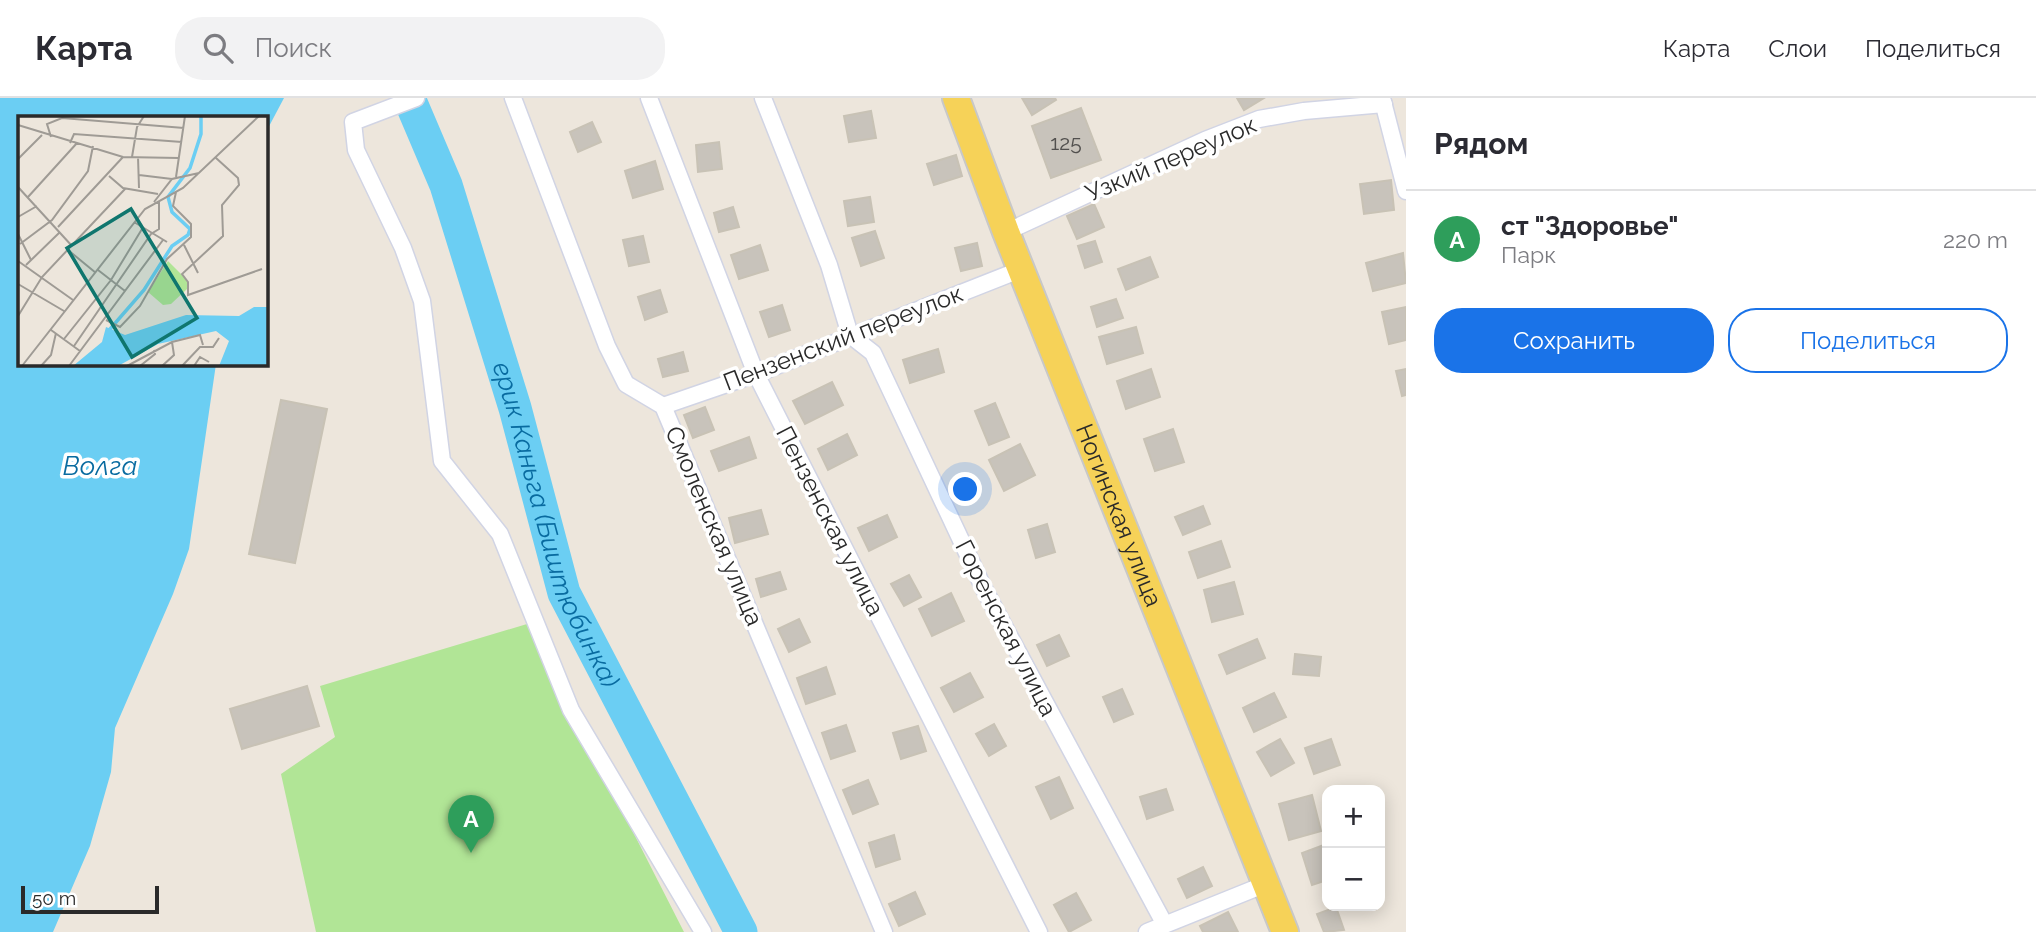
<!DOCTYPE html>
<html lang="ru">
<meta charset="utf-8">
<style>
:root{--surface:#fff;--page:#f2f2f3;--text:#2b2b33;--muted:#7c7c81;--line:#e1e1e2;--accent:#1a73e8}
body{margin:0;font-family:Raleway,sans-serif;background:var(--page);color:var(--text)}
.controls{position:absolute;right:21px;bottom:21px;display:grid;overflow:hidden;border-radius:14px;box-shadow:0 4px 18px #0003}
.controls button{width:63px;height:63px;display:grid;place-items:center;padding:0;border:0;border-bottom:2px solid var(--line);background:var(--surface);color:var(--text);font:35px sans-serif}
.scale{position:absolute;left:21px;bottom:18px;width:138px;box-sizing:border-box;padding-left:7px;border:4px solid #2a2a2a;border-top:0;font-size:19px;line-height:24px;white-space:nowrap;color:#2a2a2a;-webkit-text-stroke:5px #fff;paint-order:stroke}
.you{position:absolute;left:966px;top:392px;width:24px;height:24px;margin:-18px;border:5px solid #fff;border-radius:50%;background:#1a73e8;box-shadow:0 0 0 10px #1a73e833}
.badge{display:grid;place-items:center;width:46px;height:46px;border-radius:50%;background:var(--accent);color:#fff;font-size:23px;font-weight:700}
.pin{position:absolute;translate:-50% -58px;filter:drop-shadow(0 2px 4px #0008)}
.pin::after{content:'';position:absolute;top:37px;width:24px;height:21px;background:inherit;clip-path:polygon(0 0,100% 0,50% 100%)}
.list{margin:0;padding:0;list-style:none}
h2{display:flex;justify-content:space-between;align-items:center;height:91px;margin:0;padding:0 28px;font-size:30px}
h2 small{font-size:23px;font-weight:400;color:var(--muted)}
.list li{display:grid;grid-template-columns:46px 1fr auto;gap:21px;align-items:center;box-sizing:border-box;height:98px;padding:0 28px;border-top:2px solid var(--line)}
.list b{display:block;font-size:26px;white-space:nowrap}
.list p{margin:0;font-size:23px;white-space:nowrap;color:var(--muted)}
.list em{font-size:23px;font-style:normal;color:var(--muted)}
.actions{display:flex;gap:14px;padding:21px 28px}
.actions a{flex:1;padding:16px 0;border:2px solid var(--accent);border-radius:28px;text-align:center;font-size:24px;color:var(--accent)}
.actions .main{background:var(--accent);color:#fff}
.icon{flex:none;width:38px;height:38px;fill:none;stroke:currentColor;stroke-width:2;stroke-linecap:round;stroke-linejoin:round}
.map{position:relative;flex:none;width:1406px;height:834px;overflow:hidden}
header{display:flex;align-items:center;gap:42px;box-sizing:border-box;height:98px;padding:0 35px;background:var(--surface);border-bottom:2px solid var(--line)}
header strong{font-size:33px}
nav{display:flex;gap:38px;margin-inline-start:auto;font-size:24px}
.search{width:490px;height:63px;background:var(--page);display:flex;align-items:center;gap:18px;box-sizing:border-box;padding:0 24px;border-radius:28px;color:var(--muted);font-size:26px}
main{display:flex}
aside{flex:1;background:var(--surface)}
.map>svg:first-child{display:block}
.green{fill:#b1e596}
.water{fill:#6bcef3}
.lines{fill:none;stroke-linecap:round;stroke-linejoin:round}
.river{stroke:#6bcef3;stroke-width:33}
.building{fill:#c8c3bb;stroke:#c8c2b5;stroke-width:2}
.street-casing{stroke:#d1d4e4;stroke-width:19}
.primary-casing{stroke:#c8c8c8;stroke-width:30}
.street{stroke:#fff;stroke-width:16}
.primary{stroke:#f6d258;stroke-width:26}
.labels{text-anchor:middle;stroke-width:7;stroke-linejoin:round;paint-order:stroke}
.number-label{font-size:21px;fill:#52504e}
.street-label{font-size:24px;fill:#2a2a2a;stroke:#fff}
.water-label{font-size:26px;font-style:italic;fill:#096ba0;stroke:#fff}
.inset-river{fill:none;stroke:#6bcef3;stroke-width:3.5}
.inset-road{fill:none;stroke:#9f9b95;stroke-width:2}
.view{fill:#0f766e;fill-opacity:0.15;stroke:#0f766e;stroke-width:3.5}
.inset-edge{fill:none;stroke:#2a2a2a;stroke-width:3.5}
</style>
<header>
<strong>Карта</strong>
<div class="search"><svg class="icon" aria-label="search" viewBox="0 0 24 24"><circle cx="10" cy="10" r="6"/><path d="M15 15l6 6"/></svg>Поиск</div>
<nav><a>Карта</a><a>Слои</a><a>Поделиться</a></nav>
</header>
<main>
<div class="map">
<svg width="1406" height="834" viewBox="0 0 1406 834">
<rect width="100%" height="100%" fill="#ede6dc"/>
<polygon class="green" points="527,526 684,834 316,834 281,676 335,639 320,588"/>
<polygon class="water" points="0,0 284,0 266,34 266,19 19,19 19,266 216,266 189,451 173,496 115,630 111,674 90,748 53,834 0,834"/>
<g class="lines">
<path class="river" id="s1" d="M 409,0 L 446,87 L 515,310 L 564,495 L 741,834"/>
</g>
<g class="building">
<polygon points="1022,0 1055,0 1056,2 1032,17"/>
<polygon points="1237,0 1264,0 1244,12"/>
<polygon points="1081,10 1101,62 1051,80 1032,28"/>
<polygon points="871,13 876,40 849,44 844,18"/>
<polygon points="592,24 601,44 578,54 570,34"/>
<polygon points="719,44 722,71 698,74 696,47"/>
<polygon points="956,57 962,78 934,87 927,66"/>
<polygon points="655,63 663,91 633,100 625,73"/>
<polygon points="1391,82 1394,112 1364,116 1360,86"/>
<polygon points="870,99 874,124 848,128 844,103"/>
<polygon points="1094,106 1104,129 1077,141 1067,118"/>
<polygon points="733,109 739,129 719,134 714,115"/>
<polygon points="875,133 884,160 861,168 852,140"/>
<polygon points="643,138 649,164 629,168 623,142"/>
<polygon points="1095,143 1102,164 1085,170 1078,148"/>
<polygon points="977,145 982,168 961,173 955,150"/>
<polygon points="760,147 768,172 739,181 731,157"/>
<polygon points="1403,155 1406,185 1373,193 1366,165"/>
<polygon points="1150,159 1158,179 1126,192 1118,171"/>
<polygon points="660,192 667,214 645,222 638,199"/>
<polygon points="1116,201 1123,220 1097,229 1091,209"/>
<polygon points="782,207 790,232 769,239 760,214"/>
<polygon points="1406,209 1406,242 1389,246 1382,214"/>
<polygon points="1136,229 1143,255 1107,266 1099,239"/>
<polygon points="938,251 944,274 910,285 903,262"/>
<polygon points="683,254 688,273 663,279 658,261"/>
<polygon points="1151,271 1160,299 1126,311 1117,283"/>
<polygon points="1406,271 1406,297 1402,298 1396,273"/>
<polygon points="832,284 843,307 805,326 793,303"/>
<polygon points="281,302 327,311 295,465 249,456"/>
<polygon points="995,305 1009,339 989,347 975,313"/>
<polygon points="705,309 714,332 693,340 684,317"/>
<polygon points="1173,331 1184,364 1155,373 1144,341"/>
<polygon points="847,336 857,357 828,372 818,351"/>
<polygon points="749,339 756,360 719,373 711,353"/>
<polygon points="1020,346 1035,377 1004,393 989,362"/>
<polygon points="1203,408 1210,426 1183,437 1175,419"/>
<polygon points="761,412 768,436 735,445 729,420"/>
<polygon points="887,417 897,439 869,453 858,430"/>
<polygon points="1047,426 1055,454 1036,460 1028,432"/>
<polygon points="1221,443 1230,469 1198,480 1189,454"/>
<polygon points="780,474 786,491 761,499 756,481"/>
<polygon points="909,477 921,499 904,508 891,486"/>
<polygon points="1234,484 1243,516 1212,524 1204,492"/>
<polygon points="951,495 964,523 932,538 919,511"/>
<polygon points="799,521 810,544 789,554 778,531"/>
<polygon points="1059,537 1069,558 1047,568 1037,547"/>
<polygon points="1257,541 1265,560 1227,576 1219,557"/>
<polygon points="1295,556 1321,559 1319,578 1293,576"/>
<polygon points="826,569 835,596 806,606 797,580"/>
<polygon points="970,575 983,599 954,614 941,590"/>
<polygon points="307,588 319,628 242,651 230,611"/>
<polygon points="1122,591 1133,616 1114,624 1103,599"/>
<polygon points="1274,595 1286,619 1254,634 1243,610"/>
<polygon points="994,626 1006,648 989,658 976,636"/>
<polygon points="846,627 855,653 831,661 822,635"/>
<polygon points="918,628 926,653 901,661 893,635"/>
<polygon points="1280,641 1294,665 1271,678 1257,654"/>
<polygon points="1331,641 1340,667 1314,676 1305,650"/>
<polygon points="1059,679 1073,710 1051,721 1036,689"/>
<polygon points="868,682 878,706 853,716 843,692"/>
<polygon points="1166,691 1173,712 1147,721 1140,699"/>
<polygon points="1312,697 1321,733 1289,742 1279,706"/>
<polygon points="894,737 900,761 876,769 869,745"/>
<polygon points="1324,747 1327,782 1312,787 1302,755"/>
<polygon points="1203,769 1212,788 1187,800 1178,781"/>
<polygon points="915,794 925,816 899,828 889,806"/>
<polygon points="1076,795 1091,822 1069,834 1054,807"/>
<polygon points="1336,809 1344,832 1324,834 1317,816"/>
<polygon points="1228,814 1238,834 1203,834 1200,828"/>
</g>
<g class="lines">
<g class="street-casing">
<g id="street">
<polyline points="416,0 353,24 356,52 403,150 422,203 442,363 500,436 571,612 703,834"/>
<polyline points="513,0 607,248 626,286 663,308 884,834"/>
<polyline points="649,0 756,276 1039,834"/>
<polyline points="763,0 829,167 850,237 873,255 983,489 1164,825"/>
<polyline points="1382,0 1406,93"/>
<polyline points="1006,134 1205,42 1259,21 1304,13 1384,6"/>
<polyline points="663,308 756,276 1022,171"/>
<polyline points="1147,834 1266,786"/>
</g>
</g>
<g class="primary-casing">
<g id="primary">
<path id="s2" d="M 956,0 L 1006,134 L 1285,834"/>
</g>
</g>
<use href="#street" class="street"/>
<use href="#primary" class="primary"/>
</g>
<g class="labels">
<g class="number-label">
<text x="1066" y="52">125</text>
</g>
<g class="street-label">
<text transform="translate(1171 61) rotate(-23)" y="8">Узкий переулок</text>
<text transform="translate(843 240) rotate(-21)" y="8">Пензенский переулок</text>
<text dy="8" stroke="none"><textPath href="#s2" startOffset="448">Ногинская улица</textPath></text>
<text transform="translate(830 423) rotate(63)" y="8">Пензенская улица</text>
<text transform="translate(714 428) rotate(67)" y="8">Смоленская улица</text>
<text transform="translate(1006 530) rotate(63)" y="8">Горенская улица</text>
</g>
<g class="water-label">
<text x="100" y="377">Волга</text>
<text dy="9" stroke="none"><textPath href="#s1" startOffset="452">ерик Каньга (Биштюбинка)</textPath></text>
</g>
</g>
<g transform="translate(18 18)">
<rect width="250" height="250" fill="#ede6dc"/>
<path d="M 150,145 L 169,164 L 169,173 L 153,188 L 145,189 L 130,176 Z" fill="#b1e596"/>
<path d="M 236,191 L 250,191 L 250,250 L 201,250 L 211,225 L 198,215 L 140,228 L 100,250 L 55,250 L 84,226 L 88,211 L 107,219 L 168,199 L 221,200 Z" fill="#6bcef3"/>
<path class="inset-river" d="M 94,217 L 92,213 L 126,174 L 154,130 L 170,119 L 172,113 L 154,96 L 150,81 L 172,52 L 183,18 L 183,0"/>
<path class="inset-road" d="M 0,9 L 105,41 L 161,42M 33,21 L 29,8 L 44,2 L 166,12M 52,27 L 56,18 L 164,26M 114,41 L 119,11 L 126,0M 120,41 L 121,72M 198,42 L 220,62 L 221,69 L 204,89 L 205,120 L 164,158 L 170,166 L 170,179 L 244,153M 0,43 L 24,19M 121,59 L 154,63M 91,60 L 105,72 L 140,78M 158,61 L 167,0M 0,71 L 54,130M 10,81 L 59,27M 136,86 L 154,63 L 181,57M 0,101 L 19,90M 116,106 L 149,126M 40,111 L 105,41M 0,118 L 13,144M 2,128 L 34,104 L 70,55 L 75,30M 166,129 L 180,157M 50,134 L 78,157M 0,145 L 55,184M 8,149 L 41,117M 80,154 L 107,175M 0,168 L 46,195M 0,200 L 24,161 L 107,73M 88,204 L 102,211 L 122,190 L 149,143 L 173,121 L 173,108 L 155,90 L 158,76M 33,214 L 62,235M 46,223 L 93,164 L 124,113M 56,230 L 133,118 L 141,113 L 141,86M 4,250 L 127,93 L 165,72 L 241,0M 23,250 L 33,239 L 38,217M 51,250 L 145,124M 109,250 L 154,226 L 182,219 L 185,229M 122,250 L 137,238 L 136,234M 144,250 L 156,239 L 154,226M 164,250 L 182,231 L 195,231 L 201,222M 176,250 L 182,241 L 191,246"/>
<path class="view" d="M 113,93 L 179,202 L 114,241 L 49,132 Z"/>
<rect width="250" height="250" class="inset-edge"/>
</g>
</svg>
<div class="controls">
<button>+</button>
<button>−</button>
</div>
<div class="scale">50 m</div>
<div class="you"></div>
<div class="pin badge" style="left:471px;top:755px;background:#2e9e5b">A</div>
</div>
<aside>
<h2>Рядом<small></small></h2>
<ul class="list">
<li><span class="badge" style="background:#2e9e5b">A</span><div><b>ст &quot;Здоровье&quot;</b><p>Парк</p></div><em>220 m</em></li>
</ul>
<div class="actions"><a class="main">Сохранить</a><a>Поделиться</a></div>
</aside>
</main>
